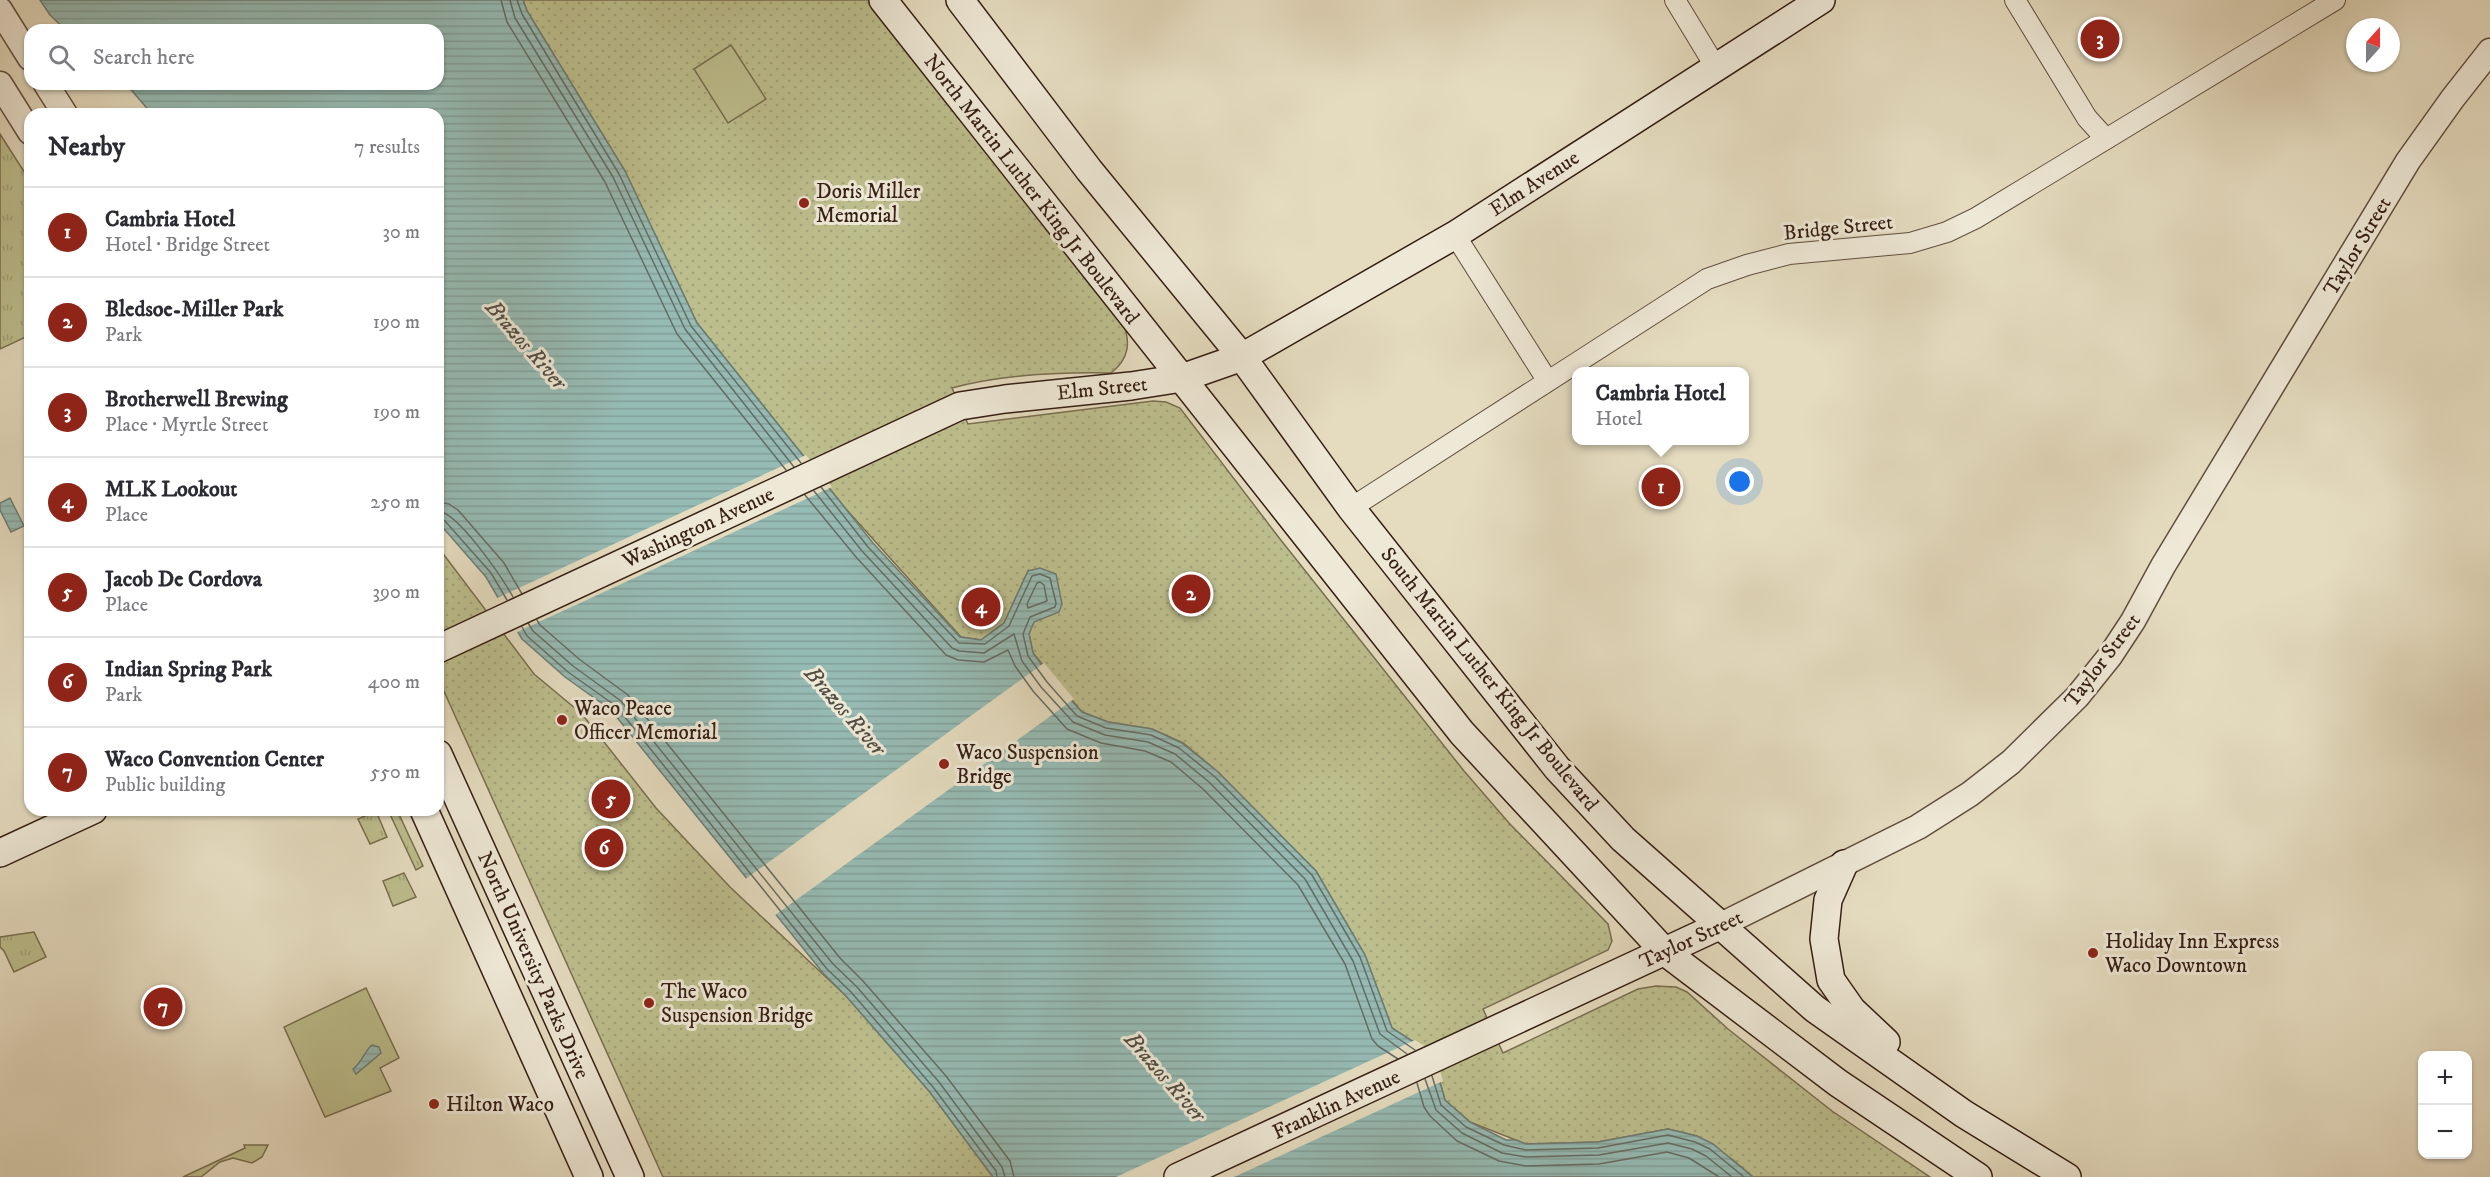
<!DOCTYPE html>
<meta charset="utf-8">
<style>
:root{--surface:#fff;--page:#f2f2f3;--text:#2b2b33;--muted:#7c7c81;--line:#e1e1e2;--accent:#8f2418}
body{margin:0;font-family:"IM FELL DW Pica",serif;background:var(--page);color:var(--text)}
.controls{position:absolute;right:18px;bottom:18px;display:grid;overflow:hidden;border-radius:12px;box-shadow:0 2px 4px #0004}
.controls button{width:54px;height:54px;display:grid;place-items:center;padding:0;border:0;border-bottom:2px solid var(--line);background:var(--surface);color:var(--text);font:30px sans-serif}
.compass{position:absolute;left:2346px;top:18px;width:54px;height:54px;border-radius:50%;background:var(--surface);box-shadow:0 2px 4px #0004;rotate:21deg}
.you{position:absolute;left:1740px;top:482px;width:21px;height:21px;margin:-15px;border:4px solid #fff;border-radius:50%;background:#1a73e8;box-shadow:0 0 0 9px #1a73e833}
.badge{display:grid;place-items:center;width:39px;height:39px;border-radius:50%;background:var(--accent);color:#fff;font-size:20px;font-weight:700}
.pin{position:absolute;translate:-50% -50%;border:3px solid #fff;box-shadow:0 2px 6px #0006}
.popup{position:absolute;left:1572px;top:367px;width:177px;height:78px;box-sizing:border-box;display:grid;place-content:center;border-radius:12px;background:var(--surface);filter:drop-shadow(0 2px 4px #0005);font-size:20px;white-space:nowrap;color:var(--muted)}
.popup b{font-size:22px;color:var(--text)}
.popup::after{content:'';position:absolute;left:50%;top:100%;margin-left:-12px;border:12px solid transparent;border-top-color:var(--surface)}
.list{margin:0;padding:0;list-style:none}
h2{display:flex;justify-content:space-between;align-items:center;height:78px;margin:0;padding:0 24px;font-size:26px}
h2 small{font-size:20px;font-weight:400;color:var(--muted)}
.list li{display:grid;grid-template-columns:39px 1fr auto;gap:18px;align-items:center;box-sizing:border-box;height:90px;padding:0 24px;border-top:2px solid var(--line)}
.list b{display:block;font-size:22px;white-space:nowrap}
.list p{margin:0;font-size:20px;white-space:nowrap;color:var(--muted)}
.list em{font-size:20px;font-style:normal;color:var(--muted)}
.icon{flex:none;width:33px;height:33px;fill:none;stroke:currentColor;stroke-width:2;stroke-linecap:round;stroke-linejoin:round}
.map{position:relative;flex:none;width:2490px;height:1177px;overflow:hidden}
.search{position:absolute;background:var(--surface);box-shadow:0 2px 4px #0004;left:24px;top:24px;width:420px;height:66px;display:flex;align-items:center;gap:15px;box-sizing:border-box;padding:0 21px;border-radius:18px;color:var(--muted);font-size:22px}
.panel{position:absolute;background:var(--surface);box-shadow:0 2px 4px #0004;left:24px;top:108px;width:420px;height:708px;border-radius:18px}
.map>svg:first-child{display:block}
.grass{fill:url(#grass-tufts);stroke:#796e50;stroke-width:1.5}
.park{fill:url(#park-dots);stroke:#796e50;stroke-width:1.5}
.garden{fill:#bdbe8d;stroke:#796e50;stroke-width:1.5}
.water{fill:url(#water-rules);stroke:#6f7c74;stroke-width:1.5}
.pier{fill:#e5dcc0}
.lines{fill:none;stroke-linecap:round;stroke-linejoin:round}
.shore{stroke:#666c64;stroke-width:1.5}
.minor-casing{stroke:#614e3f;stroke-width:22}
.tertiary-casing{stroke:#614e3f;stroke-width:27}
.secondary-casing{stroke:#351e14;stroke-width:30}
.minor{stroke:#eee8d6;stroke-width:20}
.tertiary{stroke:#eee8d6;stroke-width:24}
.secondary{stroke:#eee8d6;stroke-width:27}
.poi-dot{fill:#8f2418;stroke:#eee8d6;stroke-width:2}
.labels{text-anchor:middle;stroke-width:6;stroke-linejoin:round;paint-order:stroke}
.street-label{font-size:21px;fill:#351e14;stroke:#eee8d6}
.poi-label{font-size:21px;fill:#351e14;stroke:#eee8d6;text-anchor:start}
.water-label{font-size:22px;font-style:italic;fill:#524d44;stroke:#eee8d6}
</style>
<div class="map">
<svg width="2490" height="1177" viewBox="0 0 2490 1177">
<defs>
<pattern id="grass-tufts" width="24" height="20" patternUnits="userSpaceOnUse" patternTransform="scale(1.5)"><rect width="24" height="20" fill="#bdbe8d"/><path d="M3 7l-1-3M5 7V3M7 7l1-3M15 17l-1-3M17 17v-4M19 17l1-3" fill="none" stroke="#a3a379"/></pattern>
<pattern id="park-dots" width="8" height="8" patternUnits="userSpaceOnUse" patternTransform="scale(1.5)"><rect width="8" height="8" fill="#bdbe8d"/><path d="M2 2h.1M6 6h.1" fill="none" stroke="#a3a379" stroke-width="1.8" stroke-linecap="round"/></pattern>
<pattern id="water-rules" width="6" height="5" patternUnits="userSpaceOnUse" patternTransform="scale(1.5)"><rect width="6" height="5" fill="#96bbb4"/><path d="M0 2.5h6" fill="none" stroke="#82a09a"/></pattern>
</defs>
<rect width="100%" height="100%" fill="#e5dcc0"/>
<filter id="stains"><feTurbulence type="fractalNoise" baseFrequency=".00333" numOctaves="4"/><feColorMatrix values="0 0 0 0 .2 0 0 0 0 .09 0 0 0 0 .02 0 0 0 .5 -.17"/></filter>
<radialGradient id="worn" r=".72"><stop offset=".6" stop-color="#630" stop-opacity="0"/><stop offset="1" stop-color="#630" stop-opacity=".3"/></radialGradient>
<g class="grass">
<polygon points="0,134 30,181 30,335 0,349"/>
<polygon points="388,810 397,810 423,866 416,870"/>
<polygon points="376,811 387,837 370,844 358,819"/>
<polygon points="404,873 416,897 393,906 383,881"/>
<polygon points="34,932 46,957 14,972 4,951 0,947 0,937"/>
</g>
<g class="park">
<path d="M 523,0 L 869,0 L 935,87 L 1123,322 C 1131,343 1129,359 1111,373 C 1060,372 1000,375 952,388 L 968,424 L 1153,401 L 1166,402 L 1180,408 L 1280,539 L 1464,771 L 1509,823 L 1608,924 L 1612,941 L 1608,950 L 1483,1009 L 1503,1053 L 1638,989 L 1656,986 L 1676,987 L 1687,992 L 1728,1029 L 1832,1111 L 1930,1177 L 1753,1177 L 1733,1160 L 1697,1136 L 1668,1129 L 1598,1142 L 1526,1144 L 1470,1122 L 1445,1100 L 1432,1054 L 1392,1028 L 1365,955 L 1316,871 L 1218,772 L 1183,743 L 1152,729 L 1108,722 L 1082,712 L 1033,653 L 1029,634 L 1033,622 L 1028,571 L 1004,623 L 981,640 L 961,637 L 846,509 L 697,323 L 625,171 L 527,11 Z"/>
<polygon points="438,547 534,674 582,714 656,808 730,887 846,996 929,1091 993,1177 663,1177 438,678"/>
</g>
<g class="garden">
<polygon points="731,45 766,99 728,123 694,69"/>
<polygon points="366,988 399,1058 380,1068 391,1091 325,1117 284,1027"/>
<polygon points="244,1145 268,1145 262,1157 252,1163 233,1158 220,1162 201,1177 183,1177 245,1148"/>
</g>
<g class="water">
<polygon points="40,0 523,0 527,11 625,171 697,323 873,543 960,637 981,640 1004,623 1028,571 1040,568 1056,574 1062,604 1059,612 1034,622 1029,634 1033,653 1051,678 1082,712 1108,722 1152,729 1182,743 1218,772 1316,871 1365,955 1392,1028 1432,1054 1445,1100 1470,1122 1506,1140 1516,1140 1526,1144 1598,1142 1668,1129 1697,1136 1713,1144 1753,1177 993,1177 929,1091 846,996 823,973 611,710 565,677 522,639 486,577 438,522 438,114 152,114 126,84 438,84 438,30 66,30 50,15"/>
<polygon points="10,498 24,526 11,532 0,510 0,503"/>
<path d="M 372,1045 L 379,1047 L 381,1053 L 356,1074 L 353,1069 C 363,1061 365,1050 372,1045 Z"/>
</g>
<g class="pier">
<polygon points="806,455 832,487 515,633 495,599"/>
<polygon points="1044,663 1074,699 774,916 744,880"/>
<polygon points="1415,1040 1434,1052 1443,1081 1234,1177 1116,1177"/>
</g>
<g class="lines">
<g class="shore">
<polyline points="501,0 507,22 605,182 677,334 786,470"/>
<polyline points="510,0 515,18 613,177 685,329 794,467"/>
<polyline points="517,0 522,14 619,174 691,326 801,463"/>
<polyline points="821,487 868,547 959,643 985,644 1009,626 1032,576 1040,574 1050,578 1056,603 1055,607 1030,617 1023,634 1028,656 1047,682 1077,716 1106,728 1151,735 1179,748 1215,777 1312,875 1360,957 1387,1031 1415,1050"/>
<polyline points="814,491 862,551 952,648 959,651 984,653 1014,634 1022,661 1041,687 1073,722 1105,735 1148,742 1175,754 1209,782 1305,879 1353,961 1380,1034 1407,1054"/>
<polyline points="805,495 856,557 946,655 958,660 984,662 1008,650 1015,666 1033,691 1067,729 1101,743 1145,751 1171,762 1203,789 1298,885 1345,964 1372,1039 1378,1046 1398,1059"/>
<polyline points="438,502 449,504 458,510 504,563 522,594"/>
<path d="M 438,511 C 458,512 503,579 513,597"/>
<polyline points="438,519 445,521 491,573 507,600"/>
<polygon points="1040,582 1044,585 1047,601 1028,608 1027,604 1037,583"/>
<polyline points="537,620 540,625 579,659 628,695 840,958 863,981 946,1076 1010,1161 1014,1177"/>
<polyline points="528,623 533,631 573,666 621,701 833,964 857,987 939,1082 1002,1167 1005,1177"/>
<polyline points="522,627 527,636 568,672 616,706 827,969 851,992 933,1087 996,1171 997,1177"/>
<polyline points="1432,1076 1441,1105 1466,1127 1504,1145 1526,1150 1598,1148 1668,1135 1695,1142 1710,1149 1744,1177"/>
<polyline points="1425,1079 1436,1110 1462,1133 1502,1153 1526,1157 1599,1155 1668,1143 1692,1149 1706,1156 1732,1177"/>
<polyline points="1417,1083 1424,1107 1430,1116 1457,1141 1499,1161 1526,1166 1599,1164 1667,1152 1689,1158 1719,1177"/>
</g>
<g class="minor-casing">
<g id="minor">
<polyline points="1675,0 1715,66"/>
<polyline points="2015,0 2087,118 2106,139"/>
<polyline points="1455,235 1547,380"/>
<polyline points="1351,508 1707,279 1747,265 1789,254 1910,243 1947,232 1976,218 2335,0"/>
</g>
</g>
<g class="tertiary-casing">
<g id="tertiary">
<polyline points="0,10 30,58"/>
<polyline points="0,84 30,132"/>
<polyline points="46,84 65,114"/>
<polyline points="1719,926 1918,827 1970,794 2011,762 2077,697 2110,656 2133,621 2163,566 2408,161 2453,98 2490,51"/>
</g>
</g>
<g class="secondary-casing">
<g id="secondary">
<polyline points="883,0 1462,733 1664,951 1838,1083 1978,1177"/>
<polyline points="960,0 1089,170 1242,357 1351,508 1557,768 1623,839 1815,1009 1964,1114 2067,1177"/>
<polyline points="438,649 960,406 1005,399 1131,386 1182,378 1242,357 1455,235 1821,0"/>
<polyline points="438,754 630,1177"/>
<polyline points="424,810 589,1177"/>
<polyline points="0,853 93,810"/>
<polyline points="1844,864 1828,900 1824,939 1831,980 1852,1010 1886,1042"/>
<polyline points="1178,1177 1719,926"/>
</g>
</g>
<use href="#minor" class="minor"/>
<use href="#tertiary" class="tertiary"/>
<use href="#secondary" class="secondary"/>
</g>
<g class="poi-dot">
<circle cx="804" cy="203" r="6"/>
<circle cx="562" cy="720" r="6"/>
<circle cx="944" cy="764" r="6"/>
<circle cx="2093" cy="953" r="6"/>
<circle cx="649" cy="1003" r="6"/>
<circle cx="434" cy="1104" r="6"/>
</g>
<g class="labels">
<g class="street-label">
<text transform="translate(1534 183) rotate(-33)" y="7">Elm Avenue</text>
<text transform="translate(1032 189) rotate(52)" y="7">North Martin Luther King Jr Boulevard</text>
<text transform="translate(1838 227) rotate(-6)" y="7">Bridge Street</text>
<text transform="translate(2357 246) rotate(-59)" y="7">Taylor Street</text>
<text transform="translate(1102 388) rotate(-6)" y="7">Elm Street</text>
<text transform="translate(698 527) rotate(-25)" y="7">Washington Avenue</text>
<text transform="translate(2102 660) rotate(-53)" y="7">Taylor Street</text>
<text transform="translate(1490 679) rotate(51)" y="7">South Martin Luther King Jr Boulevard</text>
<text transform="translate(1691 939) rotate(-25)" y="7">Taylor Street</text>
<text transform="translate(534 965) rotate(66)" y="7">North University Parks Drive</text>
<text transform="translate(1336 1104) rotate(-25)" y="7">Franklin Avenue</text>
</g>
<g class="poi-label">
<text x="816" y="198">Doris Miller<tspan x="816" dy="24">Memorial</tspan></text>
<text x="574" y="715">Waco Peace<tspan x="574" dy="24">Officer Memorial</tspan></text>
<text x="956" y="759">Waco Suspension<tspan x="956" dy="24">Bridge</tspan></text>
<text x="2105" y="948">Holiday Inn Express<tspan x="2105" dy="24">Waco Downtown</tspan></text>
<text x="661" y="998">The Waco<tspan x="661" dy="24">Suspension Bridge</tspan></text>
<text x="446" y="1111">Hilton Waco</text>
</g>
<g class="water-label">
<text transform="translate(527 344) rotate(49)" y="8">Brazos River</text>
<text transform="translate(846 710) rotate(49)" y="8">Brazos River</text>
<text transform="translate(1166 1076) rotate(49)" y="8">Brazos River</text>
</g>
</g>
<rect width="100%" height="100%" filter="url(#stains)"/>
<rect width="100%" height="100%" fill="url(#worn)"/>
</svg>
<div class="controls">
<button>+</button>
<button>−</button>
</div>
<svg class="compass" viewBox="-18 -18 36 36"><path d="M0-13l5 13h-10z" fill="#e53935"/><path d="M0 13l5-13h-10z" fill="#7c7c81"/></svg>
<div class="you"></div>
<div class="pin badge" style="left:1661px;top:487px">1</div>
<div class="popup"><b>Cambria Hotel</b>Hotel</div>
<div class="pin badge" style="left:1191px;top:594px">2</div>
<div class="pin badge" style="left:2100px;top:39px">3</div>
<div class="pin badge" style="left:981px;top:607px">4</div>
<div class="pin badge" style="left:611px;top:799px">5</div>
<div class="pin badge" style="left:604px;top:848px">6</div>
<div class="pin badge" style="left:163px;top:1007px">7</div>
<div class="search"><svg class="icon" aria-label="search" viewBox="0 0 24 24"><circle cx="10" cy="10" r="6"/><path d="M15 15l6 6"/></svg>Search here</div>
<section class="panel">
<h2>Nearby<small>7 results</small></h2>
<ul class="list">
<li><span class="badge">1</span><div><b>Cambria Hotel</b><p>Hotel · Bridge Street</p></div><em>30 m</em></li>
<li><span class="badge">2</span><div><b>Bledsoe-Miller Park</b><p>Park</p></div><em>190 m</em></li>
<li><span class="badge">3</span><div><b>Brotherwell Brewing</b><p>Place · Myrtle Street</p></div><em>190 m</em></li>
<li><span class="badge">4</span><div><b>MLK Lookout</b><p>Place</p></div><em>250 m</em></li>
<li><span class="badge">5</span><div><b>Jacob De Cordova</b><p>Place</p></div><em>390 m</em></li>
<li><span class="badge">6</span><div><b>Indian Spring Park</b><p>Park</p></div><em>400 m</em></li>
<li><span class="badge">7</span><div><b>Waco Convention Center</b><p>Public building</p></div><em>550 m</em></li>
</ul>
</section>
</div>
